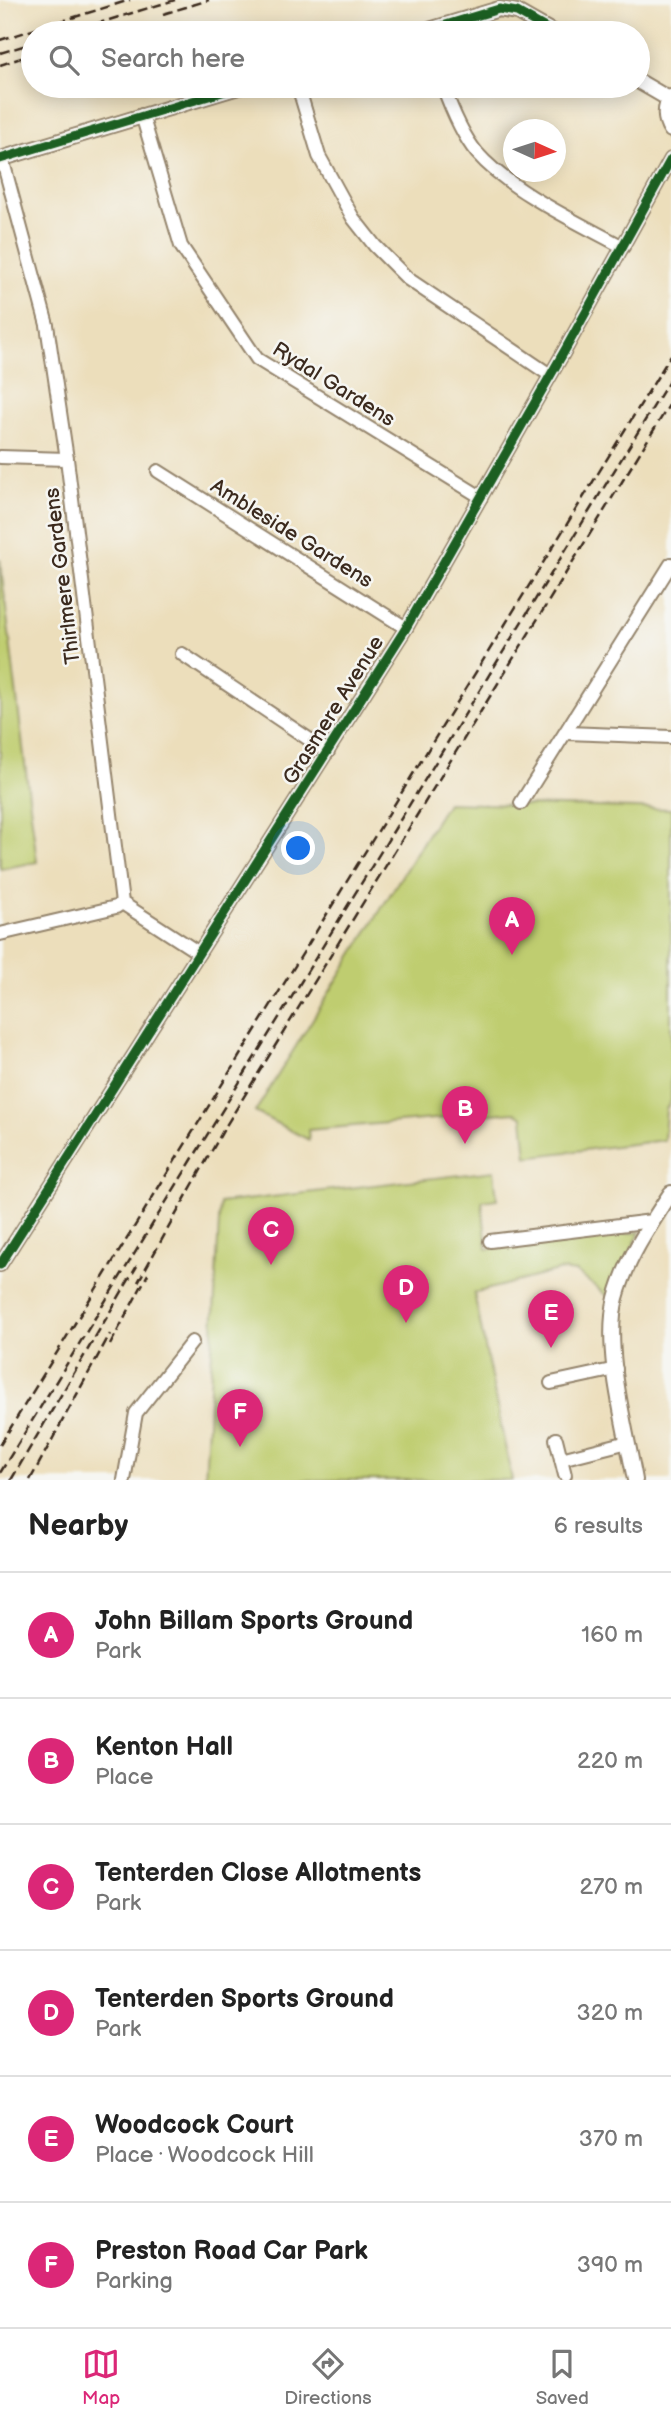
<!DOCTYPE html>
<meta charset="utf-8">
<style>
:root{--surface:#fff;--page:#f2f2f2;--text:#222;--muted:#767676;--line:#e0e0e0;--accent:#db2777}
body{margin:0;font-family:"Balsamiq Sans",sans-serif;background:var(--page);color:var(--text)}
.compass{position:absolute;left:503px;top:119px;width:63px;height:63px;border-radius:50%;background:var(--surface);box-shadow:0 4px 18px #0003;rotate:93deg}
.you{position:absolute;left:299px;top:849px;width:24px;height:24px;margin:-18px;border:5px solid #fff;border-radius:50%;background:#1a73e8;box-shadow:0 0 0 10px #1a73e833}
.badge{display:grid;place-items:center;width:46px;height:46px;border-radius:50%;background:var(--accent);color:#fff;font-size:23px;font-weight:700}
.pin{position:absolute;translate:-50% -58px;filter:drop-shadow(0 2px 4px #0008)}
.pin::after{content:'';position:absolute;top:37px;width:24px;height:21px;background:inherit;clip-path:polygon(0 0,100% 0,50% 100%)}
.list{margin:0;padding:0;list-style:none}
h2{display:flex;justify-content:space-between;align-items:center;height:91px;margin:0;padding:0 28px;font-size:30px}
h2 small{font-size:23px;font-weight:400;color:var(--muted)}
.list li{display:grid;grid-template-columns:46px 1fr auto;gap:21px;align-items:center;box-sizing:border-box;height:126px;padding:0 28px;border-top:2px solid var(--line)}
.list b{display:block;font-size:26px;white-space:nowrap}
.list p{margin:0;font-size:23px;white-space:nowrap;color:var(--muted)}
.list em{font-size:23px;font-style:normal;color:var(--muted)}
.icon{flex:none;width:38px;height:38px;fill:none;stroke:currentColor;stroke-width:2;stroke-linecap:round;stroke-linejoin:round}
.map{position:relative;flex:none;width:671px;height:1480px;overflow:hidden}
.search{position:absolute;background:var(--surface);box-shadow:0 4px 18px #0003;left:21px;right:21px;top:21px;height:77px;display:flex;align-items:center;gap:18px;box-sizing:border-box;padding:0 24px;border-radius:38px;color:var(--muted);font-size:26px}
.sheet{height:847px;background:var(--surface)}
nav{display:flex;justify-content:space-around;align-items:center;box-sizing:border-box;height:98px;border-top:2px solid var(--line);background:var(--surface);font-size:19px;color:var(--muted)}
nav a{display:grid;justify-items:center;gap:4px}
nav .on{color:var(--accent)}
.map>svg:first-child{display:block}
.green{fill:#bfcd6f;stroke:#7d7c46;stroke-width:2}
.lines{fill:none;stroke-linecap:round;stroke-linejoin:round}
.minor-casing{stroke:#94846c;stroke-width:16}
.tertiary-casing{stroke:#94846c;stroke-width:18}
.minor{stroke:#fff;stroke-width:12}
.tertiary{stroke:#fff;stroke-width:14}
.rail{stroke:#3b2a1e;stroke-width:2.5;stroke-dasharray:10 5;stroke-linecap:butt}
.cycleway-casing{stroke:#f6f6f2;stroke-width:13}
.cycleway{stroke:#1b5e20;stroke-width:9}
.labels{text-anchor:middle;stroke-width:5;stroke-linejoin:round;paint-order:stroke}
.street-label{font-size:21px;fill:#3b2a1e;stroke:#f6f6f2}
</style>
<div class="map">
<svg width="671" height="1480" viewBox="0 0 671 1480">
<rect width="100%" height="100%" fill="#f6f6f2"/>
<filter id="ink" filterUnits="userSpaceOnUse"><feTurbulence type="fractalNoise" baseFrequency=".0143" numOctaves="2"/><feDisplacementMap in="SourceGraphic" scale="14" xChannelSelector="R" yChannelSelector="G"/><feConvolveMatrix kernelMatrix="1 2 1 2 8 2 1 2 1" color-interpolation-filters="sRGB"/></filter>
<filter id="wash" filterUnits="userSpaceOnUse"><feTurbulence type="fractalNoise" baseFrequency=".00686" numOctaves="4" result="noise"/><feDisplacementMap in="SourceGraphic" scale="28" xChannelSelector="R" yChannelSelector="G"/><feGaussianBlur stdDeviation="1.57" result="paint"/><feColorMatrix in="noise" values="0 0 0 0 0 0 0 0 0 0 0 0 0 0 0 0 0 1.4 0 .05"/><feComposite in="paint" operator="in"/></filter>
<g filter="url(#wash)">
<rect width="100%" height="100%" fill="#ecdebb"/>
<g class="green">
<polygon points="0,559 37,862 0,869"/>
<polygon points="447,803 671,809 671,1101 666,1109 664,1140 527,1157 523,1117 514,1112 308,1130 309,1140 255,1112"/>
<polygon points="494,1171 497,1199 482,1201 487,1249 640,1232 609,1297 576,1272 561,1270 474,1293 512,1480 205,1480 220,1203"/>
</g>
</g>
<g filter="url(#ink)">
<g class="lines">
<g class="minor-casing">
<g id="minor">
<polyline points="298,86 319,156 353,218 375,246 408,279 550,375"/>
<path d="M 443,86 C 451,108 462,135 477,153 C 510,191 579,223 623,247"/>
<polyline points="142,115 181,246 257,359 481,497"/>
<polyline points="2,158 47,325 67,459 122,903 199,953"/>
<polyline points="0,457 67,459"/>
<polyline points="158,471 406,628"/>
<polyline points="182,654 328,752"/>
<polyline points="567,733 671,737"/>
<polyline points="521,803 671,564"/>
<polyline points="0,934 116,907 122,903"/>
<polyline points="490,1241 652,1221"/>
<polyline points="0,1265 406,628 565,350 671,159"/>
<polyline points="551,1383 616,1369"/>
<polyline points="556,1439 565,1475"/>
<polyline points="561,1459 628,1442"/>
<polyline points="124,1480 136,1413 192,1342"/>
</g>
</g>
<g class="tertiary-casing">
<g id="tertiary">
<polyline points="419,33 499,9 517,12 554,33"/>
<polyline points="638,81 669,99"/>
<path d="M 671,97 C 664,107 664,119 671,130"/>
<polyline points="0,159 242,86"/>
<path d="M 635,1480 C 626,1429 603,1348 616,1298 C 626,1260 649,1226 671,1193"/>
</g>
</g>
<use href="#minor" class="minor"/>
<use href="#tertiary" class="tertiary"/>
<g class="rail">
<polyline points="163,14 209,0"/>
<polyline points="66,33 175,0"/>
<polyline points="0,40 130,0"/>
<polyline points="0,53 33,43"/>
<polyline points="0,65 33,54"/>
<polyline points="138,1282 224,1129 671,402"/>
<polyline points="110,1345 148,1274"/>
<polyline points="0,1445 671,355"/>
<polyline points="0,1473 671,378"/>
<polyline points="11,1480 137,1266"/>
<polyline points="30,1480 110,1334"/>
</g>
<g class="cycleway-casing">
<g id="cycleway">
<polyline points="419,33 499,9 517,12 554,33"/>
<polyline points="0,159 242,86"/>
<polyline points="0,1265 406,628 565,350 671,159"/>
</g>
</g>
<use href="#cycleway" class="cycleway"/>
</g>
</g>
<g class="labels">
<g class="street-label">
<text transform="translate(334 384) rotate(32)" y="7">Rydal Gardens</text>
<text transform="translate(292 533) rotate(32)" y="7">Ambleside Gardens</text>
<text transform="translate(62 576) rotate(-97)" y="7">Thirlmere Gardens</text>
<text transform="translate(333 710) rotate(-58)" y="7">Grasmere Avenue</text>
</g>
</g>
</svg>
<svg class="compass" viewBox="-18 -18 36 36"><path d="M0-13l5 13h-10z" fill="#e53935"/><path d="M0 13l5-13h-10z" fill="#767676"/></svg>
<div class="you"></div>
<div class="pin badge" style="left:512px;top:955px">A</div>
<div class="pin badge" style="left:465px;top:1144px">B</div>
<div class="pin badge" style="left:271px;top:1265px">C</div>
<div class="pin badge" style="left:406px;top:1323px">D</div>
<div class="pin badge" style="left:551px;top:1348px">E</div>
<div class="pin badge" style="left:240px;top:1447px">F</div>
<div class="search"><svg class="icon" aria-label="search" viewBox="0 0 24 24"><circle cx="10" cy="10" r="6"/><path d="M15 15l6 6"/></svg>Search here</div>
</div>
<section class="sheet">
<h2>Nearby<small>6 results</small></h2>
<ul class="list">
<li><span class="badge">A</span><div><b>John Billam Sports Ground</b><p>Park</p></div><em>160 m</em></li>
<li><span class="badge">B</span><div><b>Kenton Hall</b><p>Place</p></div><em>220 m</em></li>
<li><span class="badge">C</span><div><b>Tenterden Close Allotments</b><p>Park</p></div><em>270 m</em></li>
<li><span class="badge">D</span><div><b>Tenterden Sports Ground</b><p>Park</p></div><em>320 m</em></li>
<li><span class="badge">E</span><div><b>Woodcock Court</b><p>Place · Woodcock Hill</p></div><em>370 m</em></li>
<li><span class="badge">F</span><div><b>Preston Road Car Park</b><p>Parking</p></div><em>390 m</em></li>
</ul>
</section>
<nav>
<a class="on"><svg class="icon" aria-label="map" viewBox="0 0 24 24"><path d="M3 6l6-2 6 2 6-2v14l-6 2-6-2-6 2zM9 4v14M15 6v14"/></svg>Map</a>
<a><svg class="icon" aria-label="directions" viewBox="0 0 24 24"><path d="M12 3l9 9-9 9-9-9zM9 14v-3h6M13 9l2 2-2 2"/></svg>Directions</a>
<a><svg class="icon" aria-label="saved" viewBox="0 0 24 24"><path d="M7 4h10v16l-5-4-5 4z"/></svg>Saved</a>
</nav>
